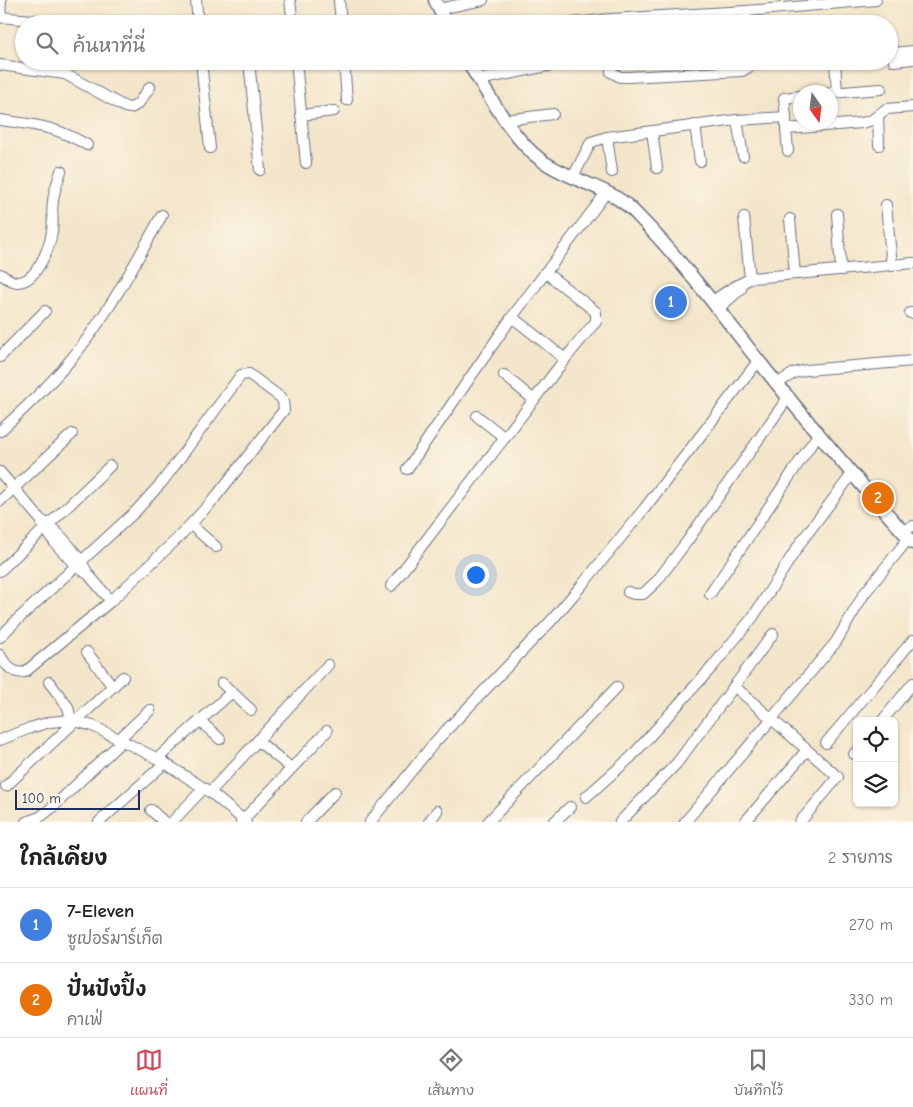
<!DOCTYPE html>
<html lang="th">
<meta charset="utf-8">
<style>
:root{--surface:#fff;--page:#f2f2f2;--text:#222;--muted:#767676;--line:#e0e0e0;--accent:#d1495b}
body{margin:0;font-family:"Comic Neue","Playpen Sans Thai",sans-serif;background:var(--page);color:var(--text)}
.controls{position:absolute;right:15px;bottom:15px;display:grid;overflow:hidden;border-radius:8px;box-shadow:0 1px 4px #0004}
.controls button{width:45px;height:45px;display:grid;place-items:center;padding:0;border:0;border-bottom:1px solid var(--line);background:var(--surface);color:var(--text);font:25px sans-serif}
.compass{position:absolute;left:793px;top:85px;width:45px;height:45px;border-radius:50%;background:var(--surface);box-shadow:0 1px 4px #0004;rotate:166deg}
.scale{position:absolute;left:15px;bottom:12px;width:125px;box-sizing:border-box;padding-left:5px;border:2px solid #1b2f5e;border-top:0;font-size:14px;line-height:18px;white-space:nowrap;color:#1b2f5e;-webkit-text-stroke:4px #fcf5e5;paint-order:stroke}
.you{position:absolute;left:475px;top:574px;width:18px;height:18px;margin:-12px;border:4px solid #fff;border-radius:50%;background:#1a73e8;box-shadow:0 0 0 8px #1a73e833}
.badge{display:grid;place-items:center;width:32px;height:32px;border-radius:50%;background:var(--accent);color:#fff;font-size:16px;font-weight:700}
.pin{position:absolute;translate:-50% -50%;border:2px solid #fff;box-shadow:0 1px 5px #0006}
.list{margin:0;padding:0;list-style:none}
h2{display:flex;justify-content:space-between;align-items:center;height:65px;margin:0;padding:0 20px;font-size:21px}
h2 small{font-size:16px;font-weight:400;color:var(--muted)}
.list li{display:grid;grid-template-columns:32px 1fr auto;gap:15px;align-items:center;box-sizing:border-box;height:75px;padding:0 20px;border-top:1px solid var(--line)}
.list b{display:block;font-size:19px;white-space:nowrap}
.list p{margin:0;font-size:16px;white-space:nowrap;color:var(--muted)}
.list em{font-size:16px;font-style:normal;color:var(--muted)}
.icon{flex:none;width:28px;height:28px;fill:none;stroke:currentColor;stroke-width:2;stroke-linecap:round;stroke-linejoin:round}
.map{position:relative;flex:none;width:913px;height:822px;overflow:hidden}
.search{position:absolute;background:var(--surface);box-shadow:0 1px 4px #0004;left:15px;right:15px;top:15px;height:55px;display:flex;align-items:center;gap:12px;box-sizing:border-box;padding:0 18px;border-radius:28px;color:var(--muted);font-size:19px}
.sheet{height:215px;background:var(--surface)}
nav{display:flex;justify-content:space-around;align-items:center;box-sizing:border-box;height:70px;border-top:1px solid var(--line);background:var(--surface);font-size:14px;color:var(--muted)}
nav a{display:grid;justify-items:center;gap:2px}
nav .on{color:var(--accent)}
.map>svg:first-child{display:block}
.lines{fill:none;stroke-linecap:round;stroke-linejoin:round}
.minor-casing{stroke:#676f83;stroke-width:12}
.tertiary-casing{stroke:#676f83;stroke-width:15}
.minor{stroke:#fff;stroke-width:10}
.tertiary{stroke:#fff;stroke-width:12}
</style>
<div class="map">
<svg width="913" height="822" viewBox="0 0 913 822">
<rect width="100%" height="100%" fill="#fcf5e5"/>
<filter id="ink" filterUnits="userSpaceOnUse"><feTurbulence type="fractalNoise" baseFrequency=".02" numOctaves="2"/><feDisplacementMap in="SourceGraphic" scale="10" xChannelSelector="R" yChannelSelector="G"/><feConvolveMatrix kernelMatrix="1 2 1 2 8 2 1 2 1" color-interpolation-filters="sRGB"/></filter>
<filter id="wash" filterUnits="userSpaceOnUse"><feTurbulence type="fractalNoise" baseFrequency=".0096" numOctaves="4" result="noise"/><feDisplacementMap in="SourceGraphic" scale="20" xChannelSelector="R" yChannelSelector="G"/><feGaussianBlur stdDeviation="1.12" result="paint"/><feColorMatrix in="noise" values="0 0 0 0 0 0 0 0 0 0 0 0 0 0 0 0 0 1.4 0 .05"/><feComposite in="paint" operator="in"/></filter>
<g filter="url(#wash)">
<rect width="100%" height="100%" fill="#f3e5c9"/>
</g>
<g filter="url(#ink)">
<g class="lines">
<g class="minor-casing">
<g id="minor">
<polyline points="196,0 198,24"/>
<polyline points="290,0 293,24"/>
<polyline points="339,0 341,24"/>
<polyline points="439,9 483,0"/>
<polyline points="746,11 747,24"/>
<polyline points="0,17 73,24"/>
<polyline points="0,18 1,0"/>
<polyline points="564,24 610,19 746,11 876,0"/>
<polyline points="913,51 894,53 892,55 894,61 913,59"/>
<polyline points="201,61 210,148"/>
<polyline points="249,61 260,170"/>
<polyline points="296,61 306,163"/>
<polyline points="344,61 347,100"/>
<polyline points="611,61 611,72 620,77 628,77 742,71 749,67 750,61"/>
<polyline points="835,61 837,93"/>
<polyline points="0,65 65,74 125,107 131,108 138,104 150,87"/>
<polyline points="479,80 562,63"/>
<polyline points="830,93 881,89"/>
<polyline points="301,115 334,111"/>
<polyline points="878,116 879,145"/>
<polyline points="786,117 784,98 800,96"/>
<path d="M 0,120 C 36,125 55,126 87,145"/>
<polyline points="505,120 553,114"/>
<polyline points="737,120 743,156"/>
<polyline points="695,125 700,161"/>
<polyline points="786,129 788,151"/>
<polyline points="652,131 657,168"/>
<polyline points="607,137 612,172"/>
<polyline points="573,177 591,142 607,137 737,120 786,117 786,129 862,123 872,120 886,109 913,107"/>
<polyline points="886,205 892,266"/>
<polyline points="837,214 841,270"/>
<polyline points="744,217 750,279"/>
<polyline points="790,219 795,274"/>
<path d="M 0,274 C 5,277 12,282 17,282 C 36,283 50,247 52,231 C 54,221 51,211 53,201 C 54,190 58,181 61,171"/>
<path d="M 713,301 C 728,290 736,285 752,278 L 913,263"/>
<polyline points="719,308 741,289 742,284"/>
<polyline points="910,313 913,313"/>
<polyline points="512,317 565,359"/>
<polyline points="0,357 45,311"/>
<polyline points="504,375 534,400"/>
<polyline points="778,383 794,373 806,370 913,361"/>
<polyline points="477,416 505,438"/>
<path d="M 0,431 C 21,412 41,393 60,372 C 102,326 132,269 162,215"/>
<polyline points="407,469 512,317 606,193"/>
<path d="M 0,472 L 40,519 C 60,532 78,554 88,574"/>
<polyline points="0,501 72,434"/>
<polyline points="42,524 55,543 77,567 88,574 111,601"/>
<polyline points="191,525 216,547"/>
<polyline points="903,531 913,526"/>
<polyline points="0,571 110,466"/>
<polyline points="391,586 565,359 592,326 596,322 596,312 591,308 545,272"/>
<polyline points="628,592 634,594 643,594 657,581 688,540 789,396"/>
<polyline points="710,594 819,433"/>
<path d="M 0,637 L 17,620 L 136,511 L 163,481 L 241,375 L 249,374 L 280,397 L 283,401 L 284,410 L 214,499 L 177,539 L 111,601 L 25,672 C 14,675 5,665 0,655"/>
<polyline points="87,652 113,687"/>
<polyline points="49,682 68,707 71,720"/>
<polyline points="222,683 251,710"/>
<polyline points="734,686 838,777 800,822"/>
<polyline points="200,721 220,739"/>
<polyline points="882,721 913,683"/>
<polyline points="119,739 150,710"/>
<polyline points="0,740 30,728 50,722 71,720 93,726 160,760 210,792 246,822"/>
<polyline points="258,741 291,768"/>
<polyline points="826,743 913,640"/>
<polyline points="854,754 857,751"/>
<polyline points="158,758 232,692"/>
<polyline points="6,786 123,677"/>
<polyline points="210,792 328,665"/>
<polyline points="586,797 631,757 713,666 753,617 801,542 852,474"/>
<polyline points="151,810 164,822"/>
<polyline points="26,822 40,817 53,807 122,741"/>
<polyline points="99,822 165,763"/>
<polyline points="172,822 204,788"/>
<polyline points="241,822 327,731"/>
<polyline points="306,822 335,792"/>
<polyline points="370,822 435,742 551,621 582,585 644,509 759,360"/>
<polyline points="429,822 437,811"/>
<polyline points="488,822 617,687"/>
<polyline points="554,822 570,807"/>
<polyline points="620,822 677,763 773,634"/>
<polyline points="685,822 836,642 864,594 909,538"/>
<polyline points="745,822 807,750"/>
</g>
</g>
<g class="tertiary-casing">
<g id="tertiary">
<polyline points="435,0 446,24"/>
<path d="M 467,61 C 487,91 512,139 541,160 C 567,179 604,186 628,206 C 634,211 639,217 644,222 C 682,262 716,306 750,350 C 802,416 857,480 913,543"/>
</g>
</g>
<use href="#minor" class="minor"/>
<use href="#tertiary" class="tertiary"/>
</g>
</g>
</svg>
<div class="controls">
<button><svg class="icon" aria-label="locate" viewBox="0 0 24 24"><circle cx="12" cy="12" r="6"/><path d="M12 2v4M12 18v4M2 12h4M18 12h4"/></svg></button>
<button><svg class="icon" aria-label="layers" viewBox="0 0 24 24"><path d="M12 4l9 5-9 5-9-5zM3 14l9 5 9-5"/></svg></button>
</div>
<svg class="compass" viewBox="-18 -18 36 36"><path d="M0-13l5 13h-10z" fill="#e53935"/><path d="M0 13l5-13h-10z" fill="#767676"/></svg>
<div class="scale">100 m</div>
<div class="you"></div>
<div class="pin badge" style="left:671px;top:302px;background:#3f7fe0">1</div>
<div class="pin badge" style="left:878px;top:498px;background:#e8710a">2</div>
<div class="search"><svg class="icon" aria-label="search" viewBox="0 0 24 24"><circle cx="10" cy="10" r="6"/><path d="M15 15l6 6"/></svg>ค้นหาที่นี่</div>
</div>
<section class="sheet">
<h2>ใกล้เคียง<small>2 รายการ</small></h2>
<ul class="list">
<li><span class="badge" style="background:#3f7fe0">1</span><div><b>7-Eleven</b><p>ซูเปอร์มาร์เก็ต</p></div><em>270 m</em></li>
<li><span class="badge" style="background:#e8710a">2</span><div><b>ปั่นปังปิ้ง</b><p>คาเฟ่</p></div><em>330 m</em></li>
</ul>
</section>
<nav>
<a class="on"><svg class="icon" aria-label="map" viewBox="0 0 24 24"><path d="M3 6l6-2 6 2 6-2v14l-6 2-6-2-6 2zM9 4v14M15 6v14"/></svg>แผนที่</a>
<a><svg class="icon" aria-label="directions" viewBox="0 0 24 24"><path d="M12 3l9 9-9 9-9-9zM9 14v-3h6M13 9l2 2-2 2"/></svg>เส้นทาง</a>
<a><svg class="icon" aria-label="saved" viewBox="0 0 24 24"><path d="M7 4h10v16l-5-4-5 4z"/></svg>บันทึกไว้</a>
</nav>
